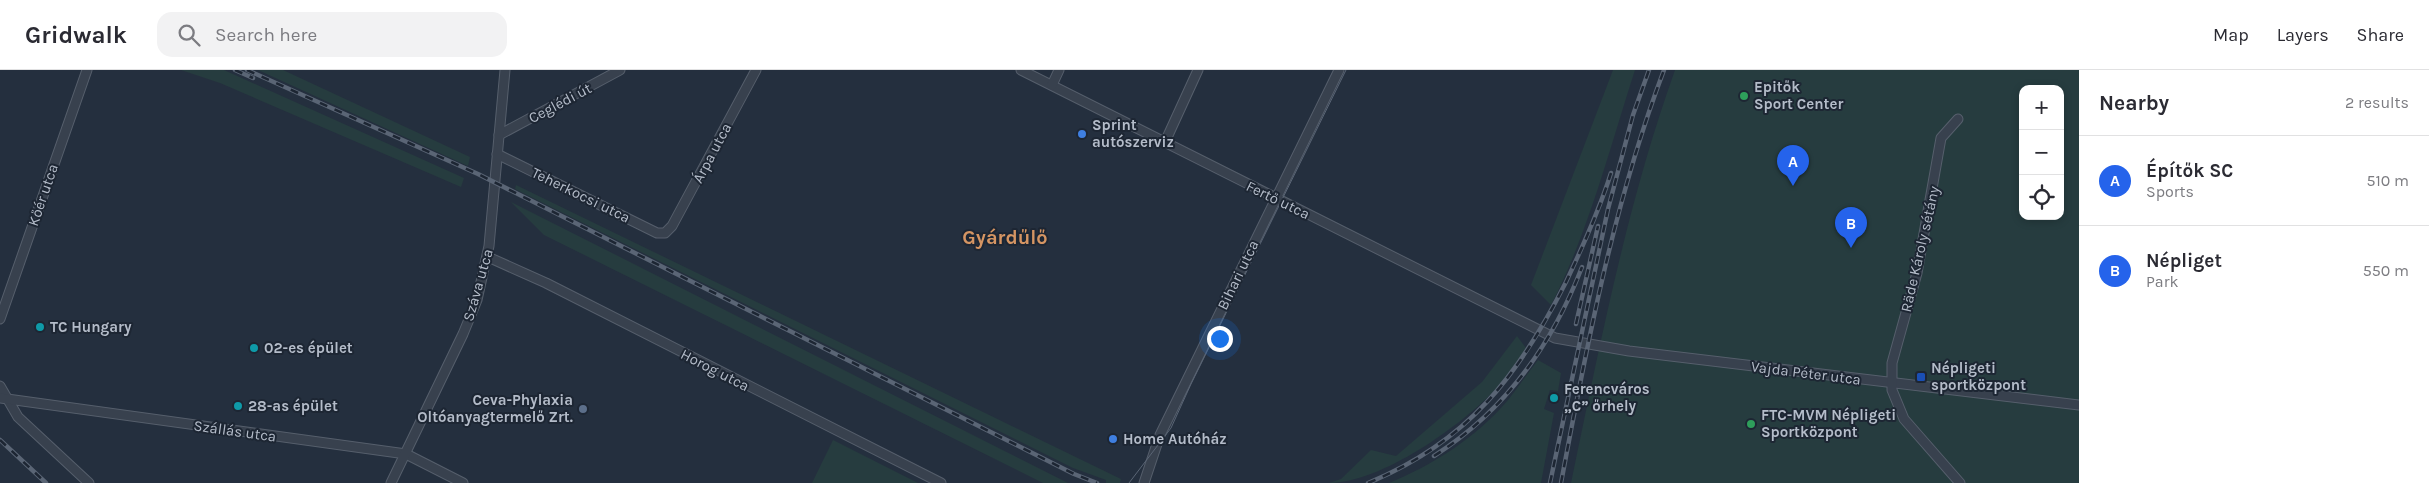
<!DOCTYPE html>
<meta charset="utf-8">
<style>
:root{--surface:#fff;--page:#f2f2f3;--text:#2b2b33;--muted:#7c7c81;--line:#e1e1e2;--accent:#2563eb}
body{margin:0;font-family:Karla,sans-serif;background:var(--page);color:var(--text)}
.controls{position:absolute;right:15px;top:15px;display:grid;overflow:hidden;border-radius:10px;box-shadow:0 2px 8px #0003}
.controls button{width:45px;height:45px;display:grid;place-items:center;padding:0;border:0;border-bottom:1px solid var(--line);background:var(--surface);color:var(--text);font:25px sans-serif}
.you{position:absolute;left:1219px;top:268px;width:18px;height:18px;margin:-12px;border:4px solid #fff;border-radius:50%;background:#1a73e8;box-shadow:0 0 0 8px #1a73e833}
.badge{display:grid;place-items:center;width:32px;height:32px;border-radius:50%;background:var(--accent);color:#fff;font-size:16px;font-weight:700}
.pin{position:absolute;translate:-50% -41px;filter:drop-shadow(0 1px 2px #0008)}
.pin::after{content:'';position:absolute;top:26px;width:18px;height:15px;background:inherit;clip-path:polygon(0 0,100% 0,50% 100%)}
.list{margin:0;padding:0;list-style:none}
h2{display:flex;justify-content:space-between;align-items:center;height:65px;margin:0;padding:0 20px;font-size:21px}
h2 small{font-size:16px;font-weight:400;color:var(--muted)}
.list li{display:grid;grid-template-columns:32px 1fr auto;gap:15px;align-items:center;box-sizing:border-box;height:90px;padding:0 20px;border-top:1px solid var(--line)}
.list b{display:block;font-size:19px;white-space:nowrap}
.list p{margin:0;font-size:16px;white-space:nowrap;color:var(--muted)}
.list em{font-size:16px;font-style:normal;color:var(--muted)}
.icon{flex:none;width:28px;height:28px;fill:none;stroke:currentColor;stroke-width:2;stroke-linecap:round;stroke-linejoin:round}
.map{position:relative;flex:none;width:2079px;height:413px;overflow:hidden}
header{display:flex;align-items:center;gap:30px;box-sizing:border-box;height:70px;padding:0 25px;background:var(--surface);border-bottom:1px solid var(--line)}
header strong{font-size:24px}
nav{display:flex;gap:28px;margin-inline-start:auto;font-size:18px}
.search{width:350px;height:45px;background:var(--page);display:flex;align-items:center;gap:12px;box-sizing:border-box;padding:0 18px;border-radius:15px;color:var(--muted);font-size:19px}
main{display:flex}
aside{flex:1;background:var(--surface)}
.map>svg:first-child{display:block}
.green{fill:#263c3f;fill-rule:evenodd}
.lines{fill:none;stroke-linecap:round;stroke-linejoin:round}
.minor-casing{stroke:#565f6c;stroke-width:11}
.minor{stroke:#38414e;stroke-width:9}
.tram{stroke:#5a6575;stroke-width:1}
.rail-casing{stroke:#5a6575;stroke-width:4.5}
.rail{stroke:#1d2633;stroke-width:2.5;stroke-dasharray:8;stroke-linecap:butt}
.leisure-dot{fill:#2e9e5b;stroke:#1d2633;stroke-width:2}
.shop-dot{fill:#3f7fe0;stroke:#1d2633;stroke-width:2}
.culture-dot{fill:#0f9aa8;stroke:#1d2633;stroke-width:2}
.transit-dot{fill:#1a4fb4;stroke:#1d2633;stroke-width:2}
.service-dot{fill:#5c6f8a;stroke:#1d2633;stroke-width:2}
.labels{text-anchor:middle;stroke-width:4;stroke-linejoin:round;paint-order:stroke}
.poi-label{font-size:15px;font-weight:bold;fill:#b4bcc9;stroke:#1d2633;text-anchor:start}
.street-label{font-size:15px;fill:#b4bcc9;stroke:#1d2633}
.district-label{font-size:20px;font-weight:bold;fill:#d59563;stroke:#1d2633}
</style>
<header>
<strong>Gridwalk</strong>
<div class="search"><svg class="icon" aria-label="search" viewBox="0 0 24 24"><circle cx="10" cy="10" r="6"/><path d="M15 15l6 6"/></svg>Search here</div>
<nav><a>Map</a><a>Layers</a><a>Share</a></nav>
</header>
<main>
<div class="map">
<svg width="2079" height="413" viewBox="0 0 2079 413">
<rect width="100%" height="100%" fill="#242f3e"/>
<g class="green">
<polygon points="181,0 224,0 464,108 461,117 220,13"/>
<polygon points="258,0 283,0 470,87 468,96"/>
<path d="M 1613,0 L 1635,0 C 1610,77 1588,164 1551,235 L 1531,215 Z"/>
<path d="M 1675,0 L 2079,0 L 2079,413 L 1571,413 C 1600,274 1627,134 1675,0 ZM 2023,19 L 2060,19 L 2060,146 L 2023,146 Z"/>
<polygon points="516,115 1121,409 1120,413 1106,413 1106,410 1073,398 515,119"/>
<polygon points="511,132 1068,413 1043,413 544,165"/>
<path d="M 1517,266 L 1526,278 C 1517,291 1508,306 1497,318 C 1461,356 1381,413 1329,413 L 1341,409 L 1371,380 L 1396,386 L 1482,312 Z"/>
<path d="M 1538,290 L 1561,303 L 1558,321 L 1550,320 L 1544,339 L 1554,343 L 1541,413 L 1389,413 C 1433,395 1477,367 1508,330 C 1518,317 1528,303 1538,290 Z"/>
<polygon points="833,370 918,413 812,413"/>
</g>
<g class="lines">
<g class="minor-casing">
<g id="minor">
<polyline points="1021,0 1555,268 1629,281 2079,335"/>
<polyline points="1052,15 1059,0"/>
<polyline points="1958,49 1941,68 1917,203 1892,293 1892,320 1904,349 1960,413"/>
<polyline points="499,65 620,0"/>
<polyline points="1165,72 1198,0"/>
<polyline points="497,84 657,163 665,163 672,156 756,0"/>
<polyline points="488,187 546,213 941,413"/>
<polyline points="0,249 87,0"/>
<polyline points="0,316 18,347 89,413"/>
<polyline points="0,328 406,384 463,413"/>
<polyline points="391,413 463,264 477,230 489,176 505,0"/>
<polyline points="1144,413 1160,365 1339,0"/>
</g>
</g>
<use href="#minor" class="minor"/>
<polyline class="tram" points="1129,413 1171,358 1191,314 1346,0"/>
<g class="rail-casing">
<g id="rail">
<polyline points="235,0 253,8"/>
<polyline points="247,0 478,104 1074,404 1097,413"/>
<polyline points="1576,254 1598,156"/>
<polyline points="0,370 46,413"/>
<path d="M 1434,386 C 1505,341 1552,275 1582,197"/>
<path d="M 1368,413 C 1468,372 1519,305 1566,212 C 1583,176 1599,141 1611,103"/>
<polyline points="1550,413 1608,139 1633,45 1649,0"/>
<path d="M 1561,413 C 1587,274 1614,132 1664,0"/>
</g>
</g>
<use href="#rail" class="rail"/>
</g>
<g class="leisure-dot">
<circle cx="1744" cy="26" r="5"/>
<circle cx="1751" cy="354" r="5"/>
</g>
<g class="shop-dot">
<circle cx="1082" cy="64" r="5"/>
<circle cx="1113" cy="369" r="5"/>
</g>
<g class="culture-dot">
<circle cx="40" cy="257" r="5"/>
<circle cx="254" cy="278" r="5"/>
<circle cx="1554" cy="328" r="5"/>
<circle cx="238" cy="336" r="5"/>
</g>
<rect class="transit-dot" x="1916" y="302" width="10" height="10" rx="2.5"/>
<circle class="service-dot" cx="583" cy="339" r="5"/>
<g class="labels">
<g class="poi-label">
<text x="1754" y="22">Epitők<tspan x="1754" dy="17">Sport Center</tspan></text>
<text x="1092" y="60">Sprint<tspan x="1092" dy="17">autószerviz</tspan></text>
<text x="50" y="262">TC Hungary</text>
<text x="264" y="283">02-es épület</text>
<text x="1931" y="303">Népligeti<tspan x="1931" dy="17">sportközpont</tspan></text>
<text x="1564" y="324">Ferencváros<tspan x="1564" dy="17">„C” őrhely</tspan></text>
<text x="573" y="335" text-anchor="end">Ceva-Phylaxia<tspan x="573" dy="17">Oltóanyagtermelő Zrt.</tspan></text>
<text x="248" y="341">28-as épület</text>
<text x="1761" y="350">FTC-MVM Népligeti<tspan x="1761" dy="17">Sportközpont</tspan></text>
<text x="1123" y="374">Home Autóház</text>
</g>
<g class="street-label">
<text transform="translate(560 33) rotate(-28)" y="5">Ceglédi út</text>
<text transform="translate(712 83) rotate(-62)" y="5">Árpa utca</text>
<text transform="translate(43 125) rotate(-71)" y="5">Kőér utca</text>
<text transform="translate(581 125) rotate(26)" y="5">Teherkocsi utca</text>
<text transform="translate(1278 130) rotate(26)" y="5">Fertő utca</text>
<text transform="translate(1920 179) rotate(-77)" y="5">Räde Károly sétány</text>
<text transform="translate(1238 205) rotate(-64)" y="5">Bihari utca</text>
<text transform="translate(478 215) rotate(-74)" y="5">Száva utca</text>
<text transform="translate(715 300) rotate(27)" y="5">Horog utca</text>
<text transform="translate(1806 303) rotate(7)" y="5">Vajda Péter utca</text>
<text transform="translate(235 361) rotate(8)" y="5">Szállás utca</text>
</g>
<g class="district-label">
<text x="1005" y="174">Gyárdűlő</text>
</g>
</g>
</svg>
<div class="controls">
<button>+</button>
<button>−</button>
<button><svg class="icon" aria-label="locate" viewBox="0 0 24 24"><circle cx="12" cy="12" r="6"/><path d="M12 2v4M12 18v4M2 12h4M18 12h4"/></svg></button>
</div>
<div class="you"></div>
<div class="pin badge" style="left:1793px;top:116px">A</div>
<div class="pin badge" style="left:1851px;top:178px">B</div>
</div>
<aside>
<h2>Nearby<small>2 results</small></h2>
<ul class="list">
<li><span class="badge">A</span><div><b>Építők SC</b><p>Sports</p></div><em>510 m</em></li>
<li><span class="badge">B</span><div><b>Népliget</b><p>Park</p></div><em>550 m</em></li>
</ul>
</aside>
</main>
